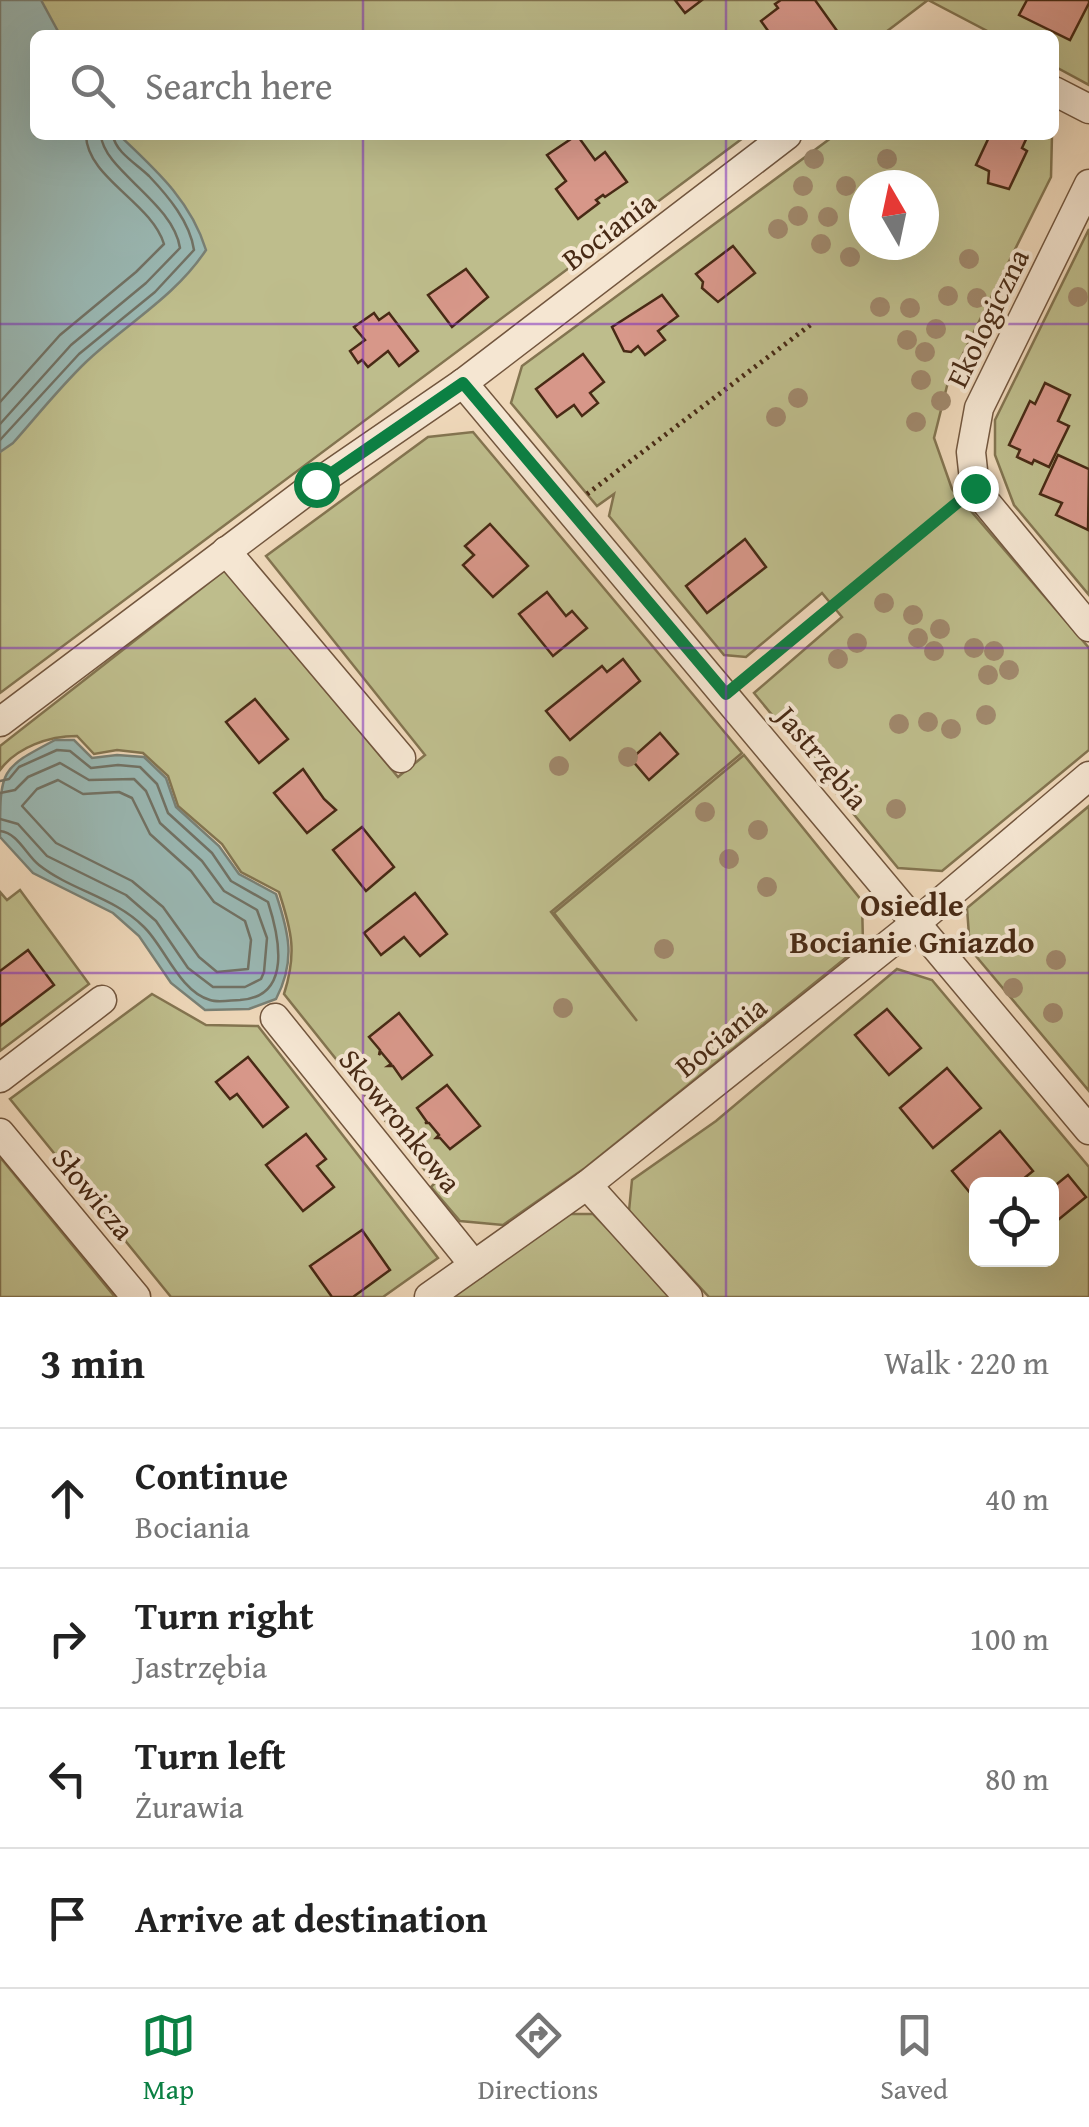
<!DOCTYPE html>
<meta charset="utf-8">
<style>
:root{--surface:#fff;--page:#f2f2f2;--text:#222;--muted:#767676;--line:#e0e0e0;--accent:#0b8043}
body{margin:0;font-family:"Gentium Book Plus",serif;background:var(--page);color:var(--text)}
.controls{position:absolute;right:30px;bottom:30px;display:grid;overflow:hidden;border-radius:15px;box-shadow:0 10px 40px #0002}
.controls button{width:90px;height:90px;display:grid;place-items:center;padding:0;border:0;border-bottom:2px solid var(--line);background:var(--surface);color:var(--text);font:50px sans-serif}
.compass{position:absolute;left:849px;top:170px;width:90px;height:90px;border-radius:50%;background:var(--surface);box-shadow:0 10px 40px #0002;rotate:351deg}
.stop{position:absolute;width:30px;height:30px;margin:-22px;border:8px solid #0b8043;border-radius:50%;background:#fff}
.stop.end{background:#0b8043;border-color:#fff;box-shadow:0 2px 10px #0008}
.list{margin:0;padding:0;list-style:none}
h2{display:flex;justify-content:space-between;align-items:center;height:130px;margin:0;padding:0 40px;font-size:42px}
h2 small{font-size:32px;font-weight:400;color:var(--muted)}
.list li{display:grid;grid-template-columns:65px 1fr auto;gap:30px;align-items:center;box-sizing:border-box;height:140px;padding:0 40px;border-top:2px solid var(--line)}
.list b{display:block;font-size:38px;white-space:nowrap}
.list p{margin:0;font-size:32px;white-space:nowrap;color:var(--muted)}
.list em{font-size:32px;font-style:normal;color:var(--muted)}
.icon{flex:none;width:55px;height:55px;fill:none;stroke:currentColor;stroke-width:2;stroke-linecap:round;stroke-linejoin:round}
.map{position:relative;flex:none;width:1089px;height:1297px;overflow:hidden}
.search{position:absolute;background:var(--surface);box-shadow:0 10px 40px #0002;left:30px;right:30px;top:30px;height:110px;display:flex;align-items:center;gap:25px;box-sizing:border-box;padding:0 35px;border-radius:15px;color:var(--muted);font-size:38px}
.sheet{height:690px;background:var(--surface)}
nav{display:flex;justify-content:space-around;align-items:center;box-sizing:border-box;height:140px;border-top:2px solid var(--line);background:var(--surface);font-size:28px;color:var(--muted)}
nav a{display:grid;justify-items:center;gap:5px}
nav .on{color:var(--accent)}
.map>svg:first-child{display:block}
.green{fill:#bebd8c;stroke:#837450;stroke-width:2.5;fill-rule:evenodd}
.water{fill:#9ab9b5;stroke:#798075;stroke-width:2.5}
.lines{fill:none;stroke-linecap:round;stroke-linejoin:round}
.shore{stroke:#717265;stroke-width:2.5}
.building{fill:#d79789;stroke:#482a15;stroke-width:2.5}
.minor-casing{stroke:#72563e;stroke-width:31}
.path{stroke:#482a15;stroke-width:5;stroke-dasharray:2.5 5;stroke-linecap:butt}
.minor{stroke:#f5e6d2;stroke-width:28}
.tree{fill:#a0886c}
.route{stroke:#0b8043;stroke-width:12}
.grid{fill:none;stroke:#7b2cbf;stroke-width:2.5;stroke-opacity:0.55}
.labels{text-anchor:middle;stroke-width:8;stroke-linejoin:round;paint-order:stroke}
.street-label{font-size:30px;fill:#482a15;stroke:#f5e6d2}
.neighbourhood-label{font-size:32px;font-weight:bold;fill:#482a15;stroke:#f5e6d2}
</style>
<div class="map">
<svg width="1089" height="1297" viewBox="0 0 1089 1297">
<rect width="100%" height="100%" fill="#efd8ba"/>
<filter id="stains"><feTurbulence type="fractalNoise" baseFrequency=".002" numOctaves="4"/><feColorMatrix values="0 0 0 0 .2 0 0 0 0 .09 0 0 0 0 .02 0 0 0 .5 -.17"/></filter>
<radialGradient id="worn" r=".72"><stop offset=".6" stop-color="#630" stop-opacity="0"/><stop offset="1" stop-color="#630" stop-opacity=".3"/></radialGradient>
<g class="green">
<polygon points="0,0 928,0 882,35 35,35 35,135 747,135 0,693"/>
<polygon points="928,0 1089,0 1089,85 1054,66 1054,35 995,35"/>
<path d="M 835,135 L 1052,135 L 1051,177 L 947,386 L 934,438 L 952,489 L 1089,648 L 1089,750 L 942,871 L 898,868 L 754,693 L 842,617 L 822,593 L 746,657 L 724,655 L 609,516 L 614,494 L 597,506 L 511,403 L 522,366 ZM 864,185 L 924,185 L 924,245 L 864,245 Z"/>
<polygon points="1089,229 1089,595 1014,505 995,455 995,420"/>
<path d="M 473,432 L 742,753 L 551,912 L 637,1021 L 554,913 L 744,755 L 862,901 L 863,944 L 585,1168 L 503,1225 L 460,1221 L 431,1187 L 435,1183 L 284,994 C 297,953 292,932 279,892 L 241,872 L 222,844 L 178,806 L 168,776 L 143,753 L 117,750 L 94,754 L 77,736 C 49,736 17,747 0,770 L 0,746 L 225,570 L 398,777 L 425,755 L 266,556 L 428,437 Z"/>
<polygon points="1089,806 1089,1091 970,949 967,908"/>
<polygon points="20,890 89,984 0,1051 0,892 7,900"/>
<path d="M 897,969 L 932,980 L 1089,1167 L 1089,1297 L 709,1297 L 629,1211 L 632,1180 L 716,1121 ZM 976,1184 L 1052,1184 L 1052,1260 L 976,1260 Z"/>
<polygon points="152,994 206,1025 258,1026 438,1258 383,1297 171,1297 10,1099"/>
<polygon points="0,1157 115,1297 0,1297"/>
<polygon points="564,1214 593,1214 676,1297 450,1297"/>
</g>
<g class="water">
<path d="M 0,0 L 41,0 L 60,35 L 35,35 L 35,135 L 119,135 C 156,170 191,201 206,250 C 175,297 126,324 86,362 C 60,387 37,416 13,443 L 0,452 Z"/>
<path d="M 55,740 L 74,740 L 92,758 L 117,755 L 144,757 L 166,778 L 176,807 L 219,846 L 239,874 L 276,894 C 289,933 296,961 276,999 L 249,1009 L 205,1010 L 171,983 L 139,936 L 113,913 L 33,873 L 0,837 C 0,769 0,769 55,740 Z"/>
</g>
<g class="lines">
<g class="shore">
<path d="M 0,402 L 60,335 L 136,272 L 164,244 C 151,202 87,178 86,135"/>
<path d="M 0,424 L 71,345 L 146,283 L 180,248 C 173,202 103,170 101,135"/>
<path d="M 0,440 L 79,354 L 155,292 L 194,250 C 190,222 168,196 149,176 C 137,164 115,152 113,135"/>
<polygon points="58,780 83,794 119,792 132,798 150,834 191,871 214,902 245,921 251,940 248,969 217,972 199,957 163,907 132,881 56,843 22,806 37,789"/>
<path d="M 0,781 L 9,779 L 19,767 L 57,750 L 70,751 L 91,768 L 118,765 L 140,767 L 157,784 L 168,813 L 212,853 L 231,881 L 268,902 C 279,936 293,997 240,1000 C 232,1000 218,1003 210,1000 C 180,992 164,946 144,927 C 114,897 72,891 39,865 C 26,855 18,833 0,831"/>
<polyline points="0,793 15,790 28,777 60,763 89,780 134,779 146,791 160,823 202,861 224,891 257,910 267,938 264,972 261,979 245,987 213,987 188,968 156,921 126,895 47,856 18,824 0,819"/>
</g>
</g>
<g class="building">
<polygon points="675,0 702,0 685,13"/>
<polygon points="781,0 815,0 840,35 771,35 761,21 778,8 775,4"/>
<polygon points="1027,0 1089,0 1089,3 1070,40 1019,15"/>
<polygon points="577,135 595,160 605,152 627,182 605,197 603,195 596,200 599,203 578,219 556,189 566,181 547,155"/>
<polygon points="990,135 1028,135 1022,148 1027,151 1009,189 988,183 989,171 976,165"/>
<polygon points="733,246 755,273 718,302 702,288 703,282 696,274"/>
<polygon points="466,269 488,297 452,327 428,295"/>
<polygon points="662,295 678,316 658,331 665,340 645,355 638,346 631,352 624,351 612,327"/>
<polygon points="374,313 379,320 389,313 418,351 399,366 388,351 368,367 362,360 358,363 350,351 365,340 354,327"/>
<polygon points="583,354 604,382 590,393 598,403 582,416 574,405 557,417 536,389"/>
<polygon points="1045,383 1070,395 1058,421 1069,426 1049,467 1034,460 1032,464 1017,457 1020,450 1009,445 1030,401 1035,404"/>
<polygon points="1058,455 1089,469 1088,530 1056,515 1062,503 1040,494"/>
<polygon points="490,524 528,566 493,597 463,565 474,555 465,546"/>
<polygon points="745,539 766,567 707,613 686,586"/>
<polygon points="547,592 566,616 572,611 587,628 553,656 519,614"/>
<polygon points="623,659 640,681 570,740 546,711 602,666 607,672"/>
<polygon points="255,699 288,739 259,763 226,722"/>
<polygon points="660,733 678,754 649,780 631,759"/>
<polygon points="303,769 324,799 336,810 307,833 274,793"/>
<polygon points="362,827 394,867 366,891 333,850"/>
<polygon points="415,893 447,934 420,956 404,937 381,955 364,933"/>
<polygon points="28,950 54,985 0,1026 0,971"/>
<polygon points="887,1009 921,1048 889,1075 855,1035"/>
<polygon points="399,1013 432,1055 402,1079 393,1066 388,1066 391,1064 381,1052 379,1055 380,1050 369,1037"/>
<polygon points="248,1057 288,1107 263,1127 237,1094 230,1099 216,1082"/>
<polygon points="947,1068 981,1108 933,1148 900,1108"/>
<polygon points="447,1085 480,1126 450,1149 440,1138 436,1138 439,1135 429,1123 425,1123 427,1122 417,1108"/>
<polygon points="1000,1131 1033,1171 1017,1184 976,1184 976,1200 952,1171"/>
<polygon points="306,1134 326,1159 317,1166 334,1187 303,1211 266,1165"/>
<polygon points="1068,1175 1086,1197 1058,1220 1052,1212 1052,1188"/>
<polygon points="362,1230 390,1270 353,1297 332,1297 310,1266"/>
</g>
<g class="lines">
<g class="minor-casing">
<g id="minor">
<polyline points="1054,91 1089,109"/>
<polyline points="1089,184 979,408 971,452 975,489 1089,627"/>
<polyline points="463,383 1089,1130"/>
<polyline points="226,551 401,758"/>
<polyline points="0,722 316,484 463,383 787,135"/>
<polyline points="275,1018 474,1265"/>
<polyline points="0,1078 102,1000"/>
<polyline points="0,1133 136,1297"/>
<polyline points="587,1185 688,1297"/>
<polyline points="429,1297 587,1185 917,922 1089,776"/>
</g>
</g>
<g class="path">
<polyline points="587,494 813,323"/>
<polyline points="744,679 955,505"/>
</g>
<use href="#minor" class="minor"/>
</g>
<g class="tree">
<circle cx="814" cy="159" r="10"/>
<circle cx="887" cy="159" r="10"/>
<circle cx="803" cy="186" r="10"/>
<circle cx="846" cy="186" r="10"/>
<circle cx="798" cy="216" r="10"/>
<circle cx="828" cy="217" r="10"/>
<circle cx="778" cy="229" r="10"/>
<circle cx="821" cy="244" r="10"/>
<circle cx="850" cy="257" r="10"/>
<circle cx="969" cy="259" r="10"/>
<circle cx="948" cy="296" r="10"/>
<circle cx="1078" cy="297" r="10"/>
<circle cx="977" cy="298" r="10"/>
<circle cx="880" cy="307" r="10"/>
<circle cx="910" cy="308" r="10"/>
<circle cx="936" cy="329" r="10"/>
<circle cx="907" cy="340" r="10"/>
<circle cx="925" cy="352" r="10"/>
<circle cx="921" cy="380" r="10"/>
<circle cx="798" cy="398" r="10"/>
<circle cx="941" cy="401" r="10"/>
<circle cx="776" cy="417" r="10"/>
<circle cx="916" cy="422" r="10"/>
<circle cx="884" cy="603" r="10"/>
<circle cx="913" cy="615" r="10"/>
<circle cx="940" cy="629" r="10"/>
<circle cx="918" cy="638" r="10"/>
<circle cx="857" cy="643" r="10"/>
<circle cx="974" cy="648" r="10"/>
<circle cx="934" cy="651" r="10"/>
<circle cx="994" cy="651" r="10"/>
<circle cx="838" cy="659" r="10"/>
<circle cx="1009" cy="670" r="10"/>
<circle cx="988" cy="675" r="10"/>
<circle cx="986" cy="715" r="10"/>
<circle cx="928" cy="722" r="10"/>
<circle cx="899" cy="724" r="10"/>
<circle cx="951" cy="729" r="10"/>
<circle cx="628" cy="757" r="10"/>
<circle cx="559" cy="766" r="10"/>
<circle cx="896" cy="809" r="10"/>
<circle cx="705" cy="812" r="10"/>
<circle cx="758" cy="830" r="10"/>
<circle cx="729" cy="859" r="10"/>
<circle cx="767" cy="887" r="10"/>
<circle cx="664" cy="949" r="10"/>
<circle cx="1056" cy="960" r="10"/>
<circle cx="1013" cy="988" r="10"/>
<circle cx="563" cy="1008" r="10"/>
<circle cx="1053" cy="1013" r="10"/>
</g>
<g class="lines">
<polyline class="route" points="316,484 463,383 726,694 975,488"/>
</g>
<path class="grid" d="M 363,0 L 363,35M 726,0 L 726,35M 363,135 L 363,1297M 726,135 L 726,1297M 0,324 L 1089,324M 0,648 L 1089,648M 0,973 L 1089,973"/>
<g class="labels">
<g class="street-label">
<text transform="translate(609 231) rotate(-37)" y="10">Bociania</text>
<text transform="translate(988 318) rotate(-64)" y="10">Ekologiczna</text>
<text transform="translate(822 758) rotate(50)" y="10">Jastrzębia</text>
<text transform="translate(721 1037) rotate(-39)" y="10">Bociania</text>
<text transform="translate(400 1121) rotate(51)" y="10">Skowronkowa</text>
<text transform="translate(93 1194) rotate(50)" y="10">Słowicza</text>
</g>
<g class="neighbourhood-label">
<text x="912" y="916">Osiedle<tspan x="912" dy="37">Bocianie Gniazdo</tspan></text>
</g>
</g>
<rect width="100%" height="100%" filter="url(#stains)"/>
<rect width="100%" height="100%" fill="url(#worn)"/>
</svg>
<div class="controls">
<button><svg class="icon" aria-label="locate" viewBox="0 0 24 24"><circle cx="12" cy="12" r="6"/><path d="M12 2v4M12 18v4M2 12h4M18 12h4"/></svg></button>
</div>
<svg class="compass" viewBox="-18 -18 36 36"><path d="M0-13l5 13h-10z" fill="#e53935"/><path d="M0 13l5-13h-10z" fill="#767676"/></svg>
<div class="stop" style="left:316px;top:484px"></div>
<div class="stop end" style="left:975px;top:488px"></div>
<div class="search"><svg class="icon" aria-label="search" viewBox="0 0 24 24"><circle cx="10" cy="10" r="6"/><path d="M15 15l6 6"/></svg>Search here</div>
</div>
<section class="sheet">
<h2>3 min<small>Walk · 220 m</small></h2>
<ul class="list">
<li><svg class="icon" aria-label="ahead" viewBox="0 0 24 24"><path d="M12 20V5M6 11l6-6 6 6"/></svg><div><b>Continue</b><p>Bociania</p></div><em>40 m</em></li>
<li><svg class="icon" aria-label="right" viewBox="0 0 24 24"><path d="M7 20v-9h11M14 6l5 5-5 5"/></svg><div><b>Turn right</b><p>Jastrzębia</p></div><em>100 m</em></li>
<li><svg class="icon" aria-label="left" viewBox="0 0 24 24"><path d="M17 20v-9H6M10 6l-5 5 5 5"/></svg><div><b>Turn left</b><p>Żurawia</p></div><em>80 m</em></li>
<li><svg class="icon" aria-label="arrive" viewBox="0 0 24 24"><path d="M6 21V4h12l-3 4 3 4H6"/></svg><div><b>Arrive at destination</b></div></li>
</ul>
</section>
<nav>
<a class="on"><svg class="icon" aria-label="map" viewBox="0 0 24 24"><path d="M3 6l6-2 6 2 6-2v14l-6 2-6-2-6 2zM9 4v14M15 6v14"/></svg>Map</a>
<a><svg class="icon" aria-label="directions" viewBox="0 0 24 24"><path d="M12 3l9 9-9 9-9-9zM9 14v-3h6M13 9l2 2-2 2"/></svg>Directions</a>
<a><svg class="icon" aria-label="saved" viewBox="0 0 24 24"><path d="M7 4h10v16l-5-4-5 4z"/></svg>Saved</a>
</nav>
